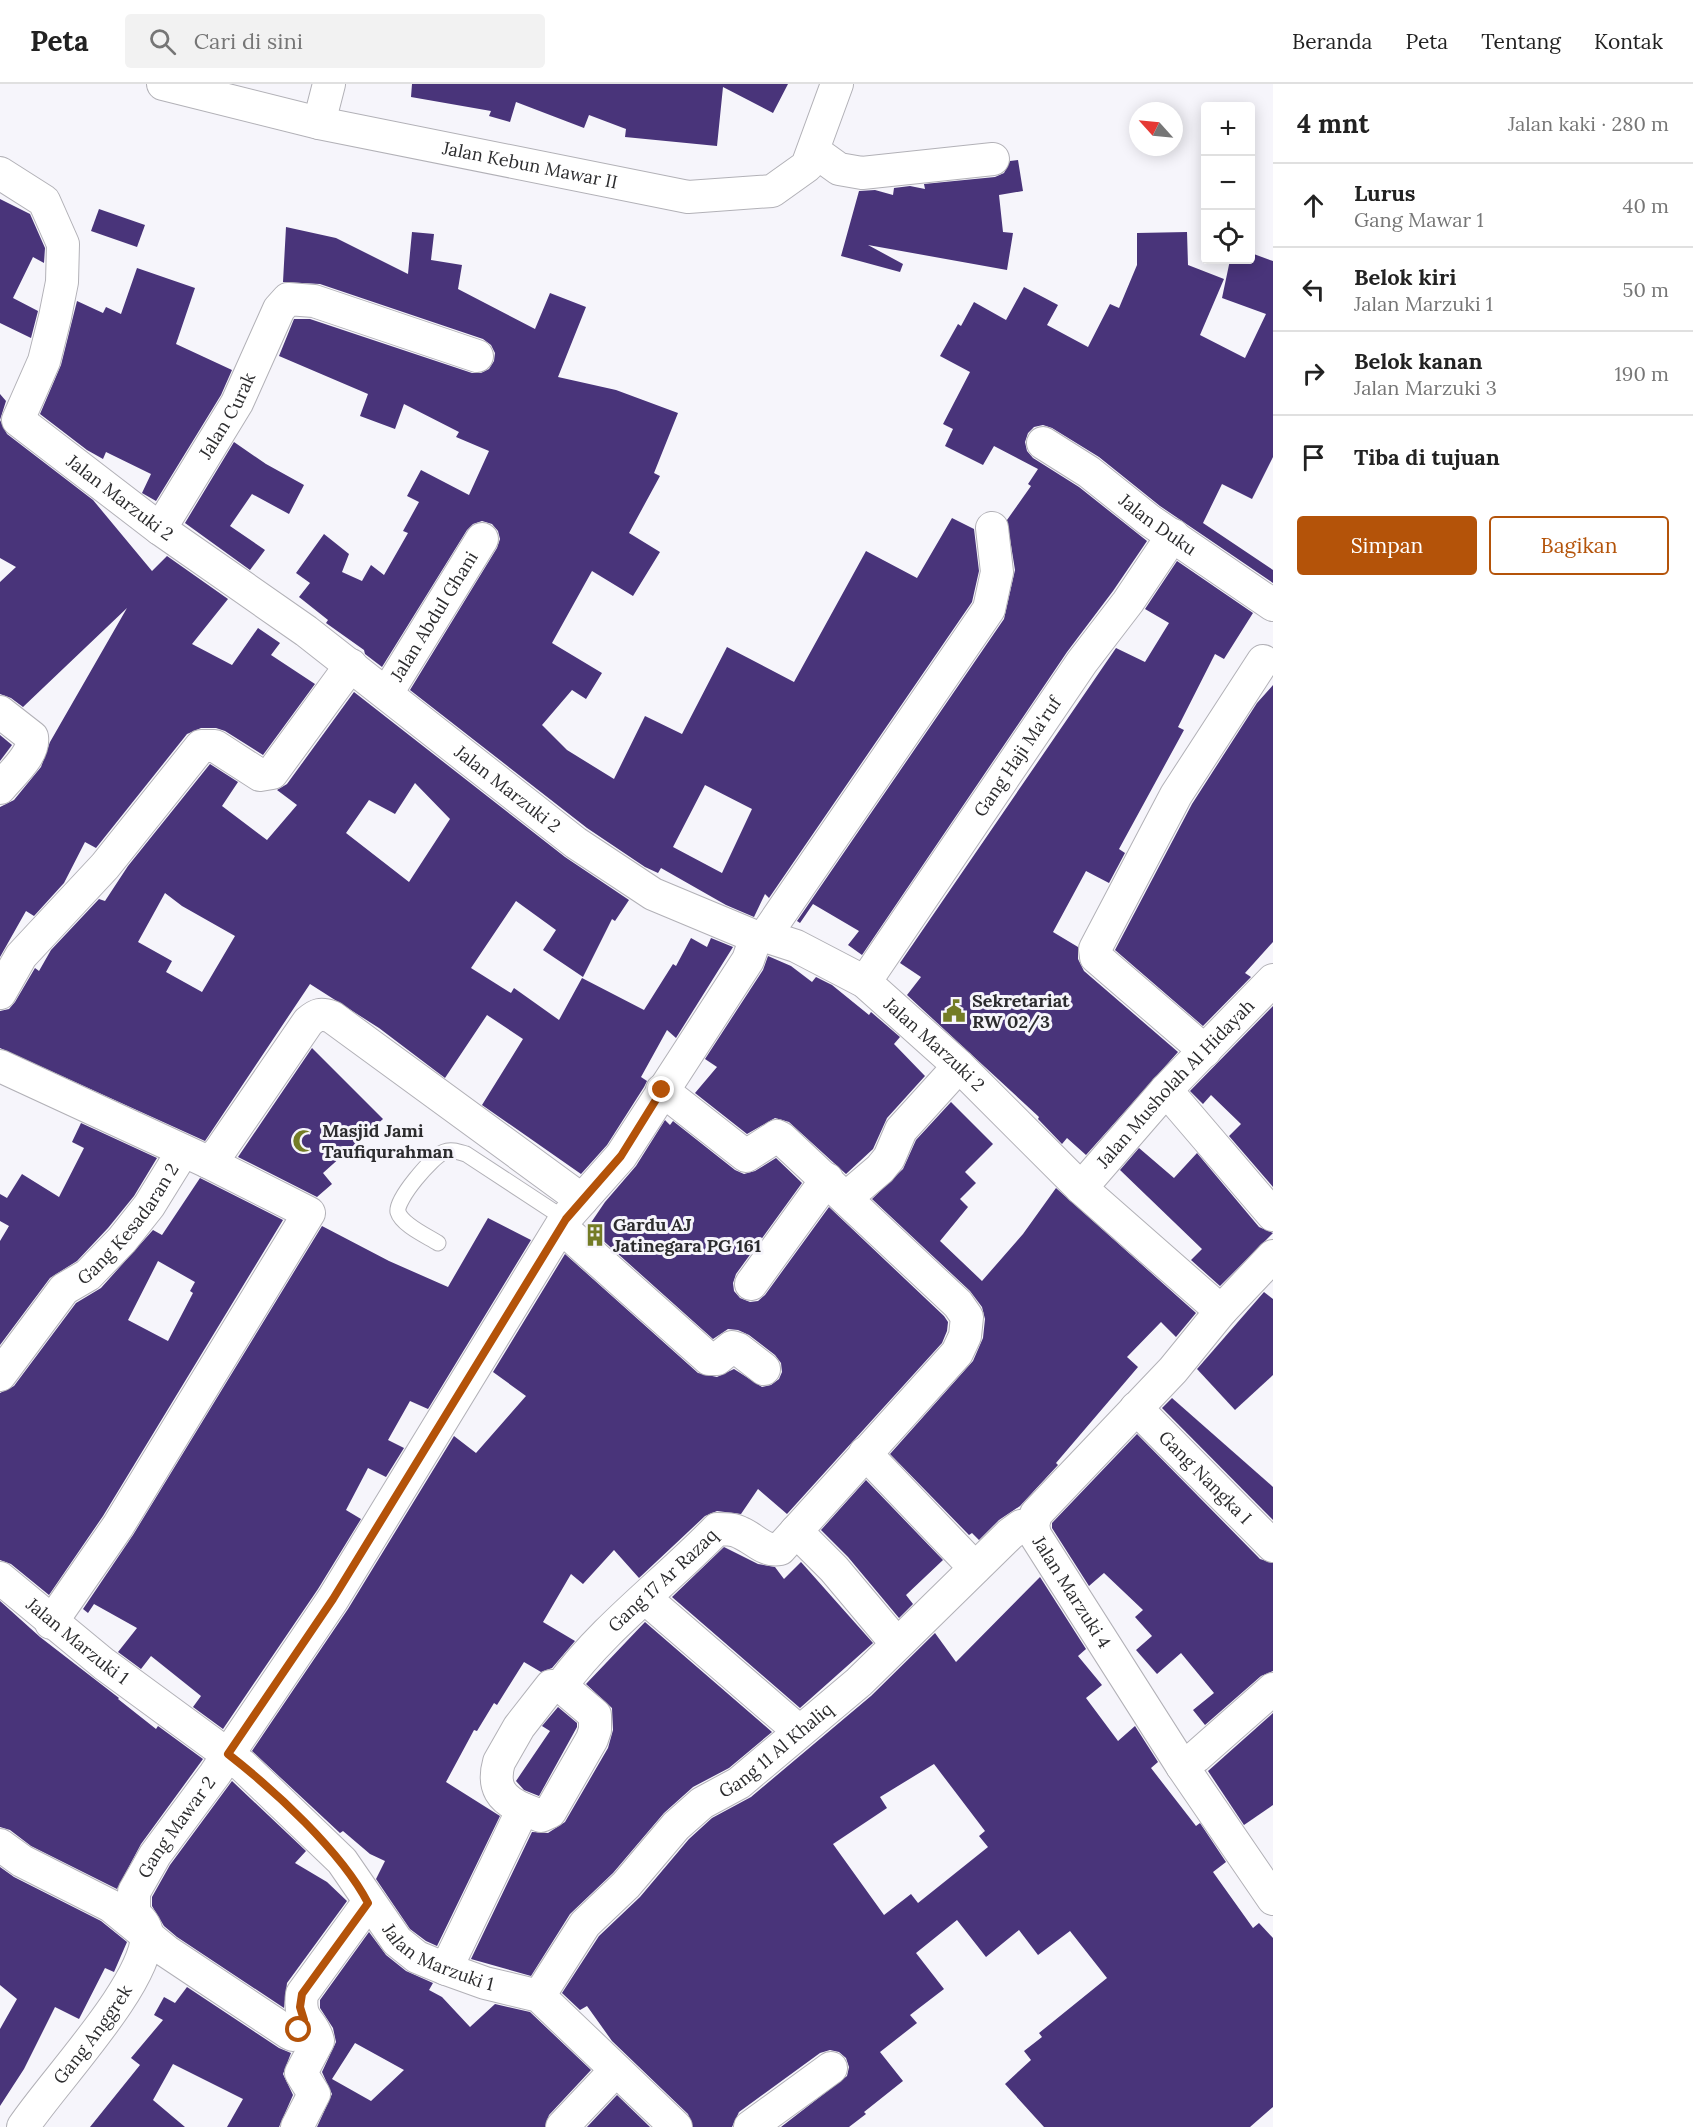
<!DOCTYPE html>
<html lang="id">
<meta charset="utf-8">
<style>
:root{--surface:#fff;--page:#f2f2f2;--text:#222;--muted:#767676;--line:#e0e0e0;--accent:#b45309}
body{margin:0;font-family:Lora,serif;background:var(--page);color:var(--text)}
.controls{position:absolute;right:18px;top:18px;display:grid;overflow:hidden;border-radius:6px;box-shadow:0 3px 15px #0003}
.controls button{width:54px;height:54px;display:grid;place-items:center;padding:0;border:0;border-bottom:2px solid var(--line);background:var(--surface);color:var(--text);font:30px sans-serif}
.compass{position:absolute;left:1129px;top:18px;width:54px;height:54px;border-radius:50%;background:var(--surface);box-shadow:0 3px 15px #0003;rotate:297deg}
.stop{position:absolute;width:18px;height:18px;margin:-14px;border:4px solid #b45309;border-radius:50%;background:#fff}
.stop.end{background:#b45309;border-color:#fff;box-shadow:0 2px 6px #0008}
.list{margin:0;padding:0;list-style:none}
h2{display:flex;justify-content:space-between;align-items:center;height:78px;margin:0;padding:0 24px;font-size:26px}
h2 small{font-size:20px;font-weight:400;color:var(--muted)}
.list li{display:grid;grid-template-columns:39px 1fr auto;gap:18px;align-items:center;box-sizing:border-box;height:84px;padding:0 24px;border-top:2px solid var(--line)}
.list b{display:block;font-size:22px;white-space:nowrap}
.list p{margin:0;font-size:20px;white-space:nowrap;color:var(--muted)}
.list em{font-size:20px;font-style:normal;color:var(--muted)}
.actions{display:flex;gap:12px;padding:18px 24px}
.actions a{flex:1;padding:14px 0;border:2px solid var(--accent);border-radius:6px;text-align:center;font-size:21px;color:var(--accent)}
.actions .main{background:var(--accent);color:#fff}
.icon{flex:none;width:33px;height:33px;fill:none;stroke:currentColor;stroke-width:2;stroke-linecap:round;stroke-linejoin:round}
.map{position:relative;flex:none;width:1273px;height:2043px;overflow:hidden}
header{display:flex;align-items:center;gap:36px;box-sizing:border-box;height:84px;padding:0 30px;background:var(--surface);border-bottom:2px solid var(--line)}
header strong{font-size:28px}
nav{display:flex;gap:33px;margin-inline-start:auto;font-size:21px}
.search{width:420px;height:54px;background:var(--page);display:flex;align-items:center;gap:15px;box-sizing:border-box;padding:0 21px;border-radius:6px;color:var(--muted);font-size:22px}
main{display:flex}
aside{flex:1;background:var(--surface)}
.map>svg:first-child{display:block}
.building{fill:#49347a;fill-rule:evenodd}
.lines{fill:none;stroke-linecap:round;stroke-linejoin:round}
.service-casing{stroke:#b2b1b7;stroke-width:17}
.minor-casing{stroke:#b2b1b7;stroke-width:34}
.service{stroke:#fff;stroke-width:15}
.minor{stroke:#fff;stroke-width:32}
.route{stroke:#b45309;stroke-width:8}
.labels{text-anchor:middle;stroke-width:6;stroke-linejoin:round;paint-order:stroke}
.street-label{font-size:18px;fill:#2c2c2e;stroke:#f6f5fb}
.poi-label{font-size:18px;font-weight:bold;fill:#2c2c2e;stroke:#f6f5fb;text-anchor:start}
</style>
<header>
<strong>Peta</strong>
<div class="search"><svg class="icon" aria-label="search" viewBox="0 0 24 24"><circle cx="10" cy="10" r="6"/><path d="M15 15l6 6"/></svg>Cari di sini</div>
<nav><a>Beranda</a><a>Peta</a><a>Tentang</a><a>Kontak</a></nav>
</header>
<main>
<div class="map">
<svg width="1273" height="2043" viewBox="0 0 1273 2043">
<rect width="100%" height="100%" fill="#f6f5fb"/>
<g class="building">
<polygon points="412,0 788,0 773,29 723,3 717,62 625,53 626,45 589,31 584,44 516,18 510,38 489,32 491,27 411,13"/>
<polygon points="1018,76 1023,107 999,111 1003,148 1013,149 1007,186 868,161 903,180 900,188 841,172 859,107 875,106 893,111 894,104 910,102 925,105 924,100 995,93 1004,89 1010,77"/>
<polygon points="0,115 30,130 45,164 44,179 33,173 13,214 38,227 31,254 0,239"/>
<polygon points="99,125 145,141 137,163 91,147"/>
<path d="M 286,143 L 336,154 L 408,190 L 412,148 L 434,150 L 431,176 L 462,181 L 458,205 L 535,245 L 550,209 L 586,223 L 558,293 L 616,306 L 678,329 L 654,389 L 660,392 L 629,449 L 660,468 L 633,512 L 592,487 L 552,559 L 602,589 L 586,615 L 572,606 L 542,641 L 567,666 L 614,695 L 645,632 L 682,650 L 727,563 L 794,598 L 866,467 L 917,494 L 952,434 L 974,445 L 979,487 L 972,518 L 769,814 L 765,810 L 754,833 L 726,821 L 661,784 L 658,789 L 645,783 L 587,744 L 410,606 L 497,464 L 500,455 L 498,447 L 492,440 L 482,437 L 473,440 L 467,446 L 382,583 L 365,570 L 364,566 L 326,539 L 328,536 L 299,513 L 310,499 L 296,489 L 324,450 L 349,470 L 342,488 L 362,497 L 371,481 L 384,491 L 408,449 L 403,447 L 419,418 L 407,412 L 421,386 L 469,411 L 489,367 L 456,353 L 459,348 L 404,320 L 395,345 L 360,332 L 368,310 L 279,272 L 294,235 L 310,235 L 472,289 L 481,289 L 489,285 L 494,277 L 495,269 L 491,261 L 483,255 L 320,200 L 283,198 ZM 705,701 L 752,725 L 722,789 L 673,763 Z"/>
<polygon points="1187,148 1188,181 1224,195 1200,251 1245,274 1266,230 1222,214 1230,176 1251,176 1251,169 1273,177 1273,373 1252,415 1222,400 1203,439 1273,486 1273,499 1160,422 1099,373 1052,344 1043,341 1034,343 1028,349 1025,358 1027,367 1033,374 1079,403 1147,457 1113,507 1067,568 862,871 848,861 859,847 813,820 800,839 797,837 1004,535 1015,486 1007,436 1031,402 1028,400 1038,385 994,362 983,381 945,362 953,345 943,340 970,288 940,272 958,240 961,242 974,218 1006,236 1024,203 1058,221 1047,241 1088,263 1110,220 1119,224 1137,181 1137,149"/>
<polygon points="137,184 195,204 176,260 232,286 221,311 156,417 142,409 151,390 106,368 103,375 87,366 40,330 61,281 77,217 103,229 106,223 121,230"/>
<polygon points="0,310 6,317 0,336 7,350 93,416 152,487 167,472 228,515 192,560 232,581 258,544 280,559 271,571 315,600 263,671 225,647 216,644 201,644 187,650 96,764 85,758 64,799 34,832 26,827 0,873 0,723 14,716 41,683 50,658 127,524 23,623 11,614 0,610 0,498 16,483 0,474"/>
<polygon points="234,358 266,380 304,401 289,430 252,410 230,442 265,466 250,486 185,439"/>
<polygon points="1177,477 1253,529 1224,575 1215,570 1178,643 1184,646 1119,765 1125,769 1109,799 1086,787 1053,848 1078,863 1078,875 1084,887 1178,968 1086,1071 1067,1054 1062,1060 1038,1035 1039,1033 907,911 921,893 900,879 1116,564 1145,578 1169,539 1145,525"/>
<polygon points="1273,601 1273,858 1245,889 1251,893 1203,942 1115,866 1192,720 1257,619"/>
<path d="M 354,608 L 565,773 L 629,816 L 615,837 L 612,835 L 583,893 L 543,866 L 556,846 L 516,817 L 471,884 L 511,909 L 514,904 L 559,936 L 582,894 L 644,926 L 673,880 L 676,882 L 691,854 L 707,863 L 711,854 L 733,863 L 676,954 L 667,946 L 641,993 L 647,997 L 644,1003 L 607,1061 L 581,1090 L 482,1021 L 523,955 L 487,931 L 445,994 L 379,944 L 310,900 L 205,1057 L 0,964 L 0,927 L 9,925 L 15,918 L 35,884 L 39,887 L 51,866 L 99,815 L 105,817 L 128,782 L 210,680 L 238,698 L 222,722 L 267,756 L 297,721 L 277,706 L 287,700 ZM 415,699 L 450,735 L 409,798 L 346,749 L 369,716 L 395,730 ZM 165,809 L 182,822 L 235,852 L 202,908 L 166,888 L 172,877 L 138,858 Z"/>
<polygon points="0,651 12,661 0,677"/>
<polygon points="768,872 791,882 812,898 816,893 832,901 869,931 871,928 900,953 894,960 925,992 887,1034 873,1065 846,1090 789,1038 775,1034 747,1050 695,1009 717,983 705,975 763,886"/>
<polygon points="1273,922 1273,1103 1229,1052 1241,1040 1211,1011 1203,1020 1190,1007"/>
<polygon points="312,964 383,1035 323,1089 332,1100 317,1113 238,1073"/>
<polygon points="951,1018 993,1060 965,1088 976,1099 960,1115 968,1123 940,1157 982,1197 1023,1150 1056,1104 1196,1229 1176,1253 1161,1238 1127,1273 1138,1283 1056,1379 1058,1381 1020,1422 999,1436 979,1456 972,1449 969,1451 890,1370 973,1277 983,1254 985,1235 982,1223 970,1207 872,1115 903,1085 916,1056"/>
<polygon points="665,1036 670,1041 673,1037 735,1086 744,1090 755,1087 776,1074 802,1099 736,1190 733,1199 734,1207 740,1214 750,1218 758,1217 765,1211 829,1123 944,1232 948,1238 947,1247 942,1259 787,1430 758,1405 741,1430 717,1427 705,1432 639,1494 614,1466 583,1500 571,1490 543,1538 575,1557 552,1584 541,1588 524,1578 497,1621 494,1619 477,1647 474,1646 446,1698 500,1732 437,1862 426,1857 410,1845 376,1795 385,1777 370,1770 343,1747 340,1749 252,1667 348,1525 454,1352 476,1369 526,1312 493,1288 565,1170 698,1289 717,1293 734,1285 762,1303 771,1301 779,1295 782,1288 781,1279 775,1271 749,1251 738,1246 728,1245 713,1255 588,1143 605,1118 636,1082"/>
<polygon points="81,1039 157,1074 134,1112 108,1144 77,1177 50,1194 0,1261 0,1157 9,1142 0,1137 0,1110 7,1114 22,1090 59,1113 84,1064 72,1058"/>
<polygon points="1139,1064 1174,1094 1197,1069 1259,1143 1273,1149 1220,1202 1191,1176 1202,1165 1120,1086"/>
<path d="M 200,1094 L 283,1136 L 103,1432 L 49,1511 L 11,1480 L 0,1476 L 0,1309 L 14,1302 L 76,1219 L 101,1204 L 153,1146 L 162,1151 ZM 158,1177 L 195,1198 L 190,1207 L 193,1209 L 168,1257 L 128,1236 Z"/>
<polygon points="488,1134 531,1156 428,1325 410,1317 388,1356 404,1364 386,1393 368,1384 346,1426 361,1435 318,1505 223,1645 193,1623 201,1612 151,1572 141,1585 118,1568 137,1544 94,1520 88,1529 83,1525 133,1451 322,1142 389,1177 448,1203"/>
<polygon points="1264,1208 1273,1215 1273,1291 1235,1326 1197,1285"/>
<polygon points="1172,1314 1273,1403 1273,1436 1162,1324"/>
<polygon points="1137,1350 1260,1475 1273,1479 1273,1587 1261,1592 1205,1641 1193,1626 1214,1609 1181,1569 1157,1590 1136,1566 1152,1552 1135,1533 1143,1526 1104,1489 1089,1502 1052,1444 1052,1439"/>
<polygon points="866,1396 943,1476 906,1511 913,1520 899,1534 848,1473 821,1446"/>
<polygon points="724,1463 758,1480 775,1483 784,1495 801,1478 873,1559 800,1624 672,1513"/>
<path d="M 1040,1493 L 1086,1565 L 1078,1572 L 1102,1601 L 1086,1614 L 1118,1657 L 1135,1642 L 1158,1678 L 1151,1684 L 1196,1742 L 1200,1739 L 1226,1778 L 1213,1788 L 1253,1844 L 1259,1839 L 1273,1854 L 1273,2023 L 1250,2043 L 1044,2043 L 1005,2000 L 1031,1976 L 1024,1967 L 1042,1953 L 1039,1949 L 1107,1894 L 1070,1847 L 1038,1871 L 1019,1846 L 986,1873 L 957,1836 L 916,1869 L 944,1905 L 910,1931 L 917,1939 L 880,1968 L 903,1997 L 864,2028 L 866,2030 L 849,2043 L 781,2043 L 847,1992 L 849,1983 L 846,1974 L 839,1968 L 830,1966 L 820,1969 L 739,2028 L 732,2043 L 693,2043 L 688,2030 L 612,1957 L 587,1922 L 580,1926 L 562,1909 L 599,1852 L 640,1813 L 689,1755 L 712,1734 L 751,1713 L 871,1612 L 935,1549 L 956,1578 ZM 934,1680 L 985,1747 L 979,1752 L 988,1763 L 918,1819 L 911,1810 L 884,1831 L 833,1760 L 887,1724 L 880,1713 Z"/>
<polygon points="0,1517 40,1553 119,1614 118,1615 156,1645 158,1642 203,1675 141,1760 117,1805 31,1762 10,1746 0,1743"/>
<polygon points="645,1538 772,1648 729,1684 693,1703 664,1729 613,1789 570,1830 531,1892 471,1875 532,1748 548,1749 565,1738 608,1664 613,1646 612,1624 586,1600"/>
<polygon points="558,1623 577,1639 577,1643 539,1712 524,1706 516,1697 550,1647 542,1642"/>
<polygon points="1273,1629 1273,1721 1244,1741 1208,1687"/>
<polygon points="232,1697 306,1767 295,1779 327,1798 347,1817 287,1899 284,1924 177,1853 164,1842 152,1822 152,1813 170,1781"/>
<polygon points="0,1783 14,1793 101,1837 127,1858 114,1888 105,1884 79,1935 55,1923 24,1985 0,2022 0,1945 17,1915 0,1901"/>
<path d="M 369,1848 L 386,1871 L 406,1887 L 433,1899 L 429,1906 L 442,1913 L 470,1943 L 495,1920 L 530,1928 L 591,1986 L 549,2031 L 545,2043 L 317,2043 L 332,2010 L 322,1988 L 336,1958 L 333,1944 L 320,1924 L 320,1916 ZM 355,1959 L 404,1986 L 371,2017 L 332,1995 Z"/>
<polygon points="187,1903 279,1964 291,1969 283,1990 293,2011 279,2043 227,2043 243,2015 173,1980 153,2016 185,2043 90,2043 140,1981 131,1974 163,1936 154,1931 164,1913 175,1919"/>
<polygon points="617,2011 650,2043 587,2043"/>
</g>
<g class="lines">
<g class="service-casing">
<path id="service" d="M 438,1159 C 427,1152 402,1141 398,1128 C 395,1116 432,1073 444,1068 C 451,1065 459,1068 466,1070 L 565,1135"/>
</g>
<g class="minor-casing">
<g id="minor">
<path id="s1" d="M 163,0 L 319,39 L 688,113 L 772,107 L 807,82 L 837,0"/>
<polyline points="319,39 329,0"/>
<polyline points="814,67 839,85 862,89 993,75"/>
<path id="s2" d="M 0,89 L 44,117 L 63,160 L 62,198 L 55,233 L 44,277 L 18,336 L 160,445 L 306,547 L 576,759 L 653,810 L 756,853 L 765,852 L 796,862 L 865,898 L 959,982 L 1081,1104 L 1221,1227"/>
<path id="s3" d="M 1043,359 L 1089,388 L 1149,436 L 1273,521"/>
<path id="s4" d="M 160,445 L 237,319 L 279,225 L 288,215 L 314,217 L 477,272"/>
<path id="s5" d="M 387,609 L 482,455"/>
<path d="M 0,628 L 32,653 C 35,671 10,691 0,704"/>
<polyline points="765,852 989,525 997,488 992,444"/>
<path id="s6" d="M 865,898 L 1082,578 L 1128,518 L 1173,451"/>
<polyline points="0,909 21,872 105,782 201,662 215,662 260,691 272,689 351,581"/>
<polyline points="1205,967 1096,873 1095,865 1176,711 1263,577"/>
<polyline points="0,982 208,1078 309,1129 118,1442 51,1539"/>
<polyline points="1166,1006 1273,1131"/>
<path d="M 208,1078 L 219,1068 L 308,938 C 317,930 321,929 332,933 L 582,1116"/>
<path id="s7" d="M 1081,1104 L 1166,1006 L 1273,896"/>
<polyline points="846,1114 880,1085 889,1074 901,1046 959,982"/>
<polyline points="561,1143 709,1275 717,1275 732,1263 738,1265 764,1285"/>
<path id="s8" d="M 1273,1172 L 1221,1227 L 1173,1286 L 1036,1430 L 1033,1441 L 1035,1451 L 1182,1682 L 1273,1815"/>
<polyline points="751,1200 827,1095"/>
<path id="s9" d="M 0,1291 L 64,1205 L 88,1191 L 122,1156 L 149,1122 L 183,1067"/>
<path id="s10" d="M 1136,1324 L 1273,1462"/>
<polyline points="865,1369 975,1484"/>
<polyline points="796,1447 834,1485 897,1560"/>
<path id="s11" d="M 0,1494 L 104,1580 L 243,1682 L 342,1777 L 397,1857 L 417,1873 L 446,1885 L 485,1899 L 539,1912 L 676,2043"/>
<polyline points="645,1514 799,1647"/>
<polyline points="1182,1682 1197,1672 1273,1605"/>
<path d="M 523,1725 C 501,1715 492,1703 499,1678 L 519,1643 L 551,1602 L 561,1602"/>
<polyline points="0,1761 22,1777 111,1822 166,1867 289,1949 293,1951 304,1936"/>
<path id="s12" d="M 446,1885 L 523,1725 L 541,1732 L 550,1728 L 592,1655 L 595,1646 L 595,1631 L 561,1602 C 604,1543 666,1498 717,1445 C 725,1445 734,1445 741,1449 C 755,1455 764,1468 780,1465 L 957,1269 L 965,1252 L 967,1233 L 958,1220 L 781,1054 L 777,1052 L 746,1072 L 662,1006"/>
<path id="s13" d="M 539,1912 L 585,1840 L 626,1801 L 676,1742 L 702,1719 L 739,1699 L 859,1598 L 1010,1450 L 1021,1442 L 1033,1441"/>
<path id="s14" d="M 23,2043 C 53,1998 145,1902 147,1852 C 147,1842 142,1836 134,1830 L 134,1808 L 155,1771 L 215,1690 L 333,1515 L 565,1135 L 621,1072 L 748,876 L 756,853"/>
<path d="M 297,2043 L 314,2010 L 301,1989 L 318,1957 C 313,1935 298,1939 302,1910 L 368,1819"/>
<polyline points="562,2043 616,1986"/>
<polyline points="750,2043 831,1984"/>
</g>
</g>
<use href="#service" class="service"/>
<use href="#minor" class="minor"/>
</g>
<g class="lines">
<path class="route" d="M 299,1946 L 304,1936 L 300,1923 L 302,1910 L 368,1819 C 341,1767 274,1706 228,1670 L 333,1515 L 566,1135 L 621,1072 L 662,1006"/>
</g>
<defs>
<g id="civic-bare" transform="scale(1.8)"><path d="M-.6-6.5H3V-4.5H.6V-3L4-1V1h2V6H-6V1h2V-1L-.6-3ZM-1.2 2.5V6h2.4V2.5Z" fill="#747c26" stroke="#f6f5fb" stroke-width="2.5" paint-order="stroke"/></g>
<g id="mosque-bare" transform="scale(1.8)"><path d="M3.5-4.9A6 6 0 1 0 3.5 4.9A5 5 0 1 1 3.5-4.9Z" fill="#747c26" stroke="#f6f5fb" stroke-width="2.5" paint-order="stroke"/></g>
<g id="building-bare" transform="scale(1.8)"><path d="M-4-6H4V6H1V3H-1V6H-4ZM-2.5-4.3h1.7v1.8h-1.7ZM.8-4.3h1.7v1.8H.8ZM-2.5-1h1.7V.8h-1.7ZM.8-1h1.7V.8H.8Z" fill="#747c26" stroke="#f6f5fb" stroke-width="2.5" paint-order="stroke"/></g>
</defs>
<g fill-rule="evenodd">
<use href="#civic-bare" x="954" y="927"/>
<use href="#mosque-bare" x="304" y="1057"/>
<use href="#building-bare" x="595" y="1151"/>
</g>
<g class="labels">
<g class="street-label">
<text dy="6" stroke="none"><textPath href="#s1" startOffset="376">Jalan Kebun Mawar II</textPath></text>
<text dy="6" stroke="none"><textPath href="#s4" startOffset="132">Jalan Curak</textPath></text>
<text dy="6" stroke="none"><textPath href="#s2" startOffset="411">Jalan Marzuki 2</textPath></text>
<text dy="6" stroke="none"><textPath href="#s3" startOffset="141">Jalan Duku</textPath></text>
<text dy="6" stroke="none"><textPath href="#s5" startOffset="90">Jalan Abdul Ghani</textPath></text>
<text dy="6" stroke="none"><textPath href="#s6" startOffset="272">Gang Haji Ma'ruf</textPath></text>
<text dy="6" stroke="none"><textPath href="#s2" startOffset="896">Jalan Marzuki 2</textPath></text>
<text dy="6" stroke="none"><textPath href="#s2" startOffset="1400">Jalan Marzuki 2</textPath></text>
<text dy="6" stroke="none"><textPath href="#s7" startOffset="141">Jalan Musholah Al Hidayah</textPath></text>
<text dy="6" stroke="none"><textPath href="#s9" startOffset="200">Gang Kesadaran 2</textPath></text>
<text dy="6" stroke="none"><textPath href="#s10" startOffset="98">Gang Nangka I</textPath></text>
<text dy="6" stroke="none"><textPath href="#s12" startOffset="507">Gang 17 Ar Razaq</textPath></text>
<text dy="6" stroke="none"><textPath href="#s8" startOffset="440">Jalan Marzuki 4</textPath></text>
<text dy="6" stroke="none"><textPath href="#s11" startOffset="100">Jalan Marzuki 1</textPath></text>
<text dy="6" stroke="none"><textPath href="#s13" startOffset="345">Gang 11 Al Khaliq</textPath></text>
<text dy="6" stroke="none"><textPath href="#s14" startOffset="356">Gang Mawar 2</textPath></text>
<text dy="6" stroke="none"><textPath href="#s11" startOffset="586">Jalan Marzuki 1</textPath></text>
<text dy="6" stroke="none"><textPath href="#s14" startOffset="116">Gang Anggrek</textPath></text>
</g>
<g class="poi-label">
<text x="972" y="923">Sekretariat<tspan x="972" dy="21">RW 02/3</tspan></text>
<text x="322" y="1053">Masjid Jami<tspan x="322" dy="21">Taufiqurahman</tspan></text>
<text x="613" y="1147">Gardu AJ<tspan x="613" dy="21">Jatinegara PG 161</tspan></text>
</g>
</g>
</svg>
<div class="controls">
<button>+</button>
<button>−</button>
<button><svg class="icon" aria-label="locate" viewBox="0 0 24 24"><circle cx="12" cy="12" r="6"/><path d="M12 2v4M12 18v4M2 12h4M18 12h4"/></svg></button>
</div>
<svg class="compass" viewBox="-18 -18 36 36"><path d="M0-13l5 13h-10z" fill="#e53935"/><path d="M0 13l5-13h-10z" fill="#767676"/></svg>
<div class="stop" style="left:299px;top:1946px"></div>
<div class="stop end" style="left:662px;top:1006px"></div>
</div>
<aside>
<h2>4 mnt<small>Jalan kaki · 280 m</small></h2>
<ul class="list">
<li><svg class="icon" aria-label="ahead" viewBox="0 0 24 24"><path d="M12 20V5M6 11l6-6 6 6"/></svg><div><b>Lurus</b><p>Gang Mawar 1</p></div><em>40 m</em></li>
<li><svg class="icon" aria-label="left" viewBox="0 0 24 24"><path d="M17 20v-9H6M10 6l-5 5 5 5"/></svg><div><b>Belok kiri</b><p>Jalan Marzuki 1</p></div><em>50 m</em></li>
<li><svg class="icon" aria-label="right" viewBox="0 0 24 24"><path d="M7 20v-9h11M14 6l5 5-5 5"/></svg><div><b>Belok kanan</b><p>Jalan Marzuki 3</p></div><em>190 m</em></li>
<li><svg class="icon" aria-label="arrive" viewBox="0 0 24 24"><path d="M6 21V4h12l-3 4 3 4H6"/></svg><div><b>Tiba di tujuan</b></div></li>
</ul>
<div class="actions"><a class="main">Simpan</a><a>Bagikan</a></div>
</aside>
</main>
